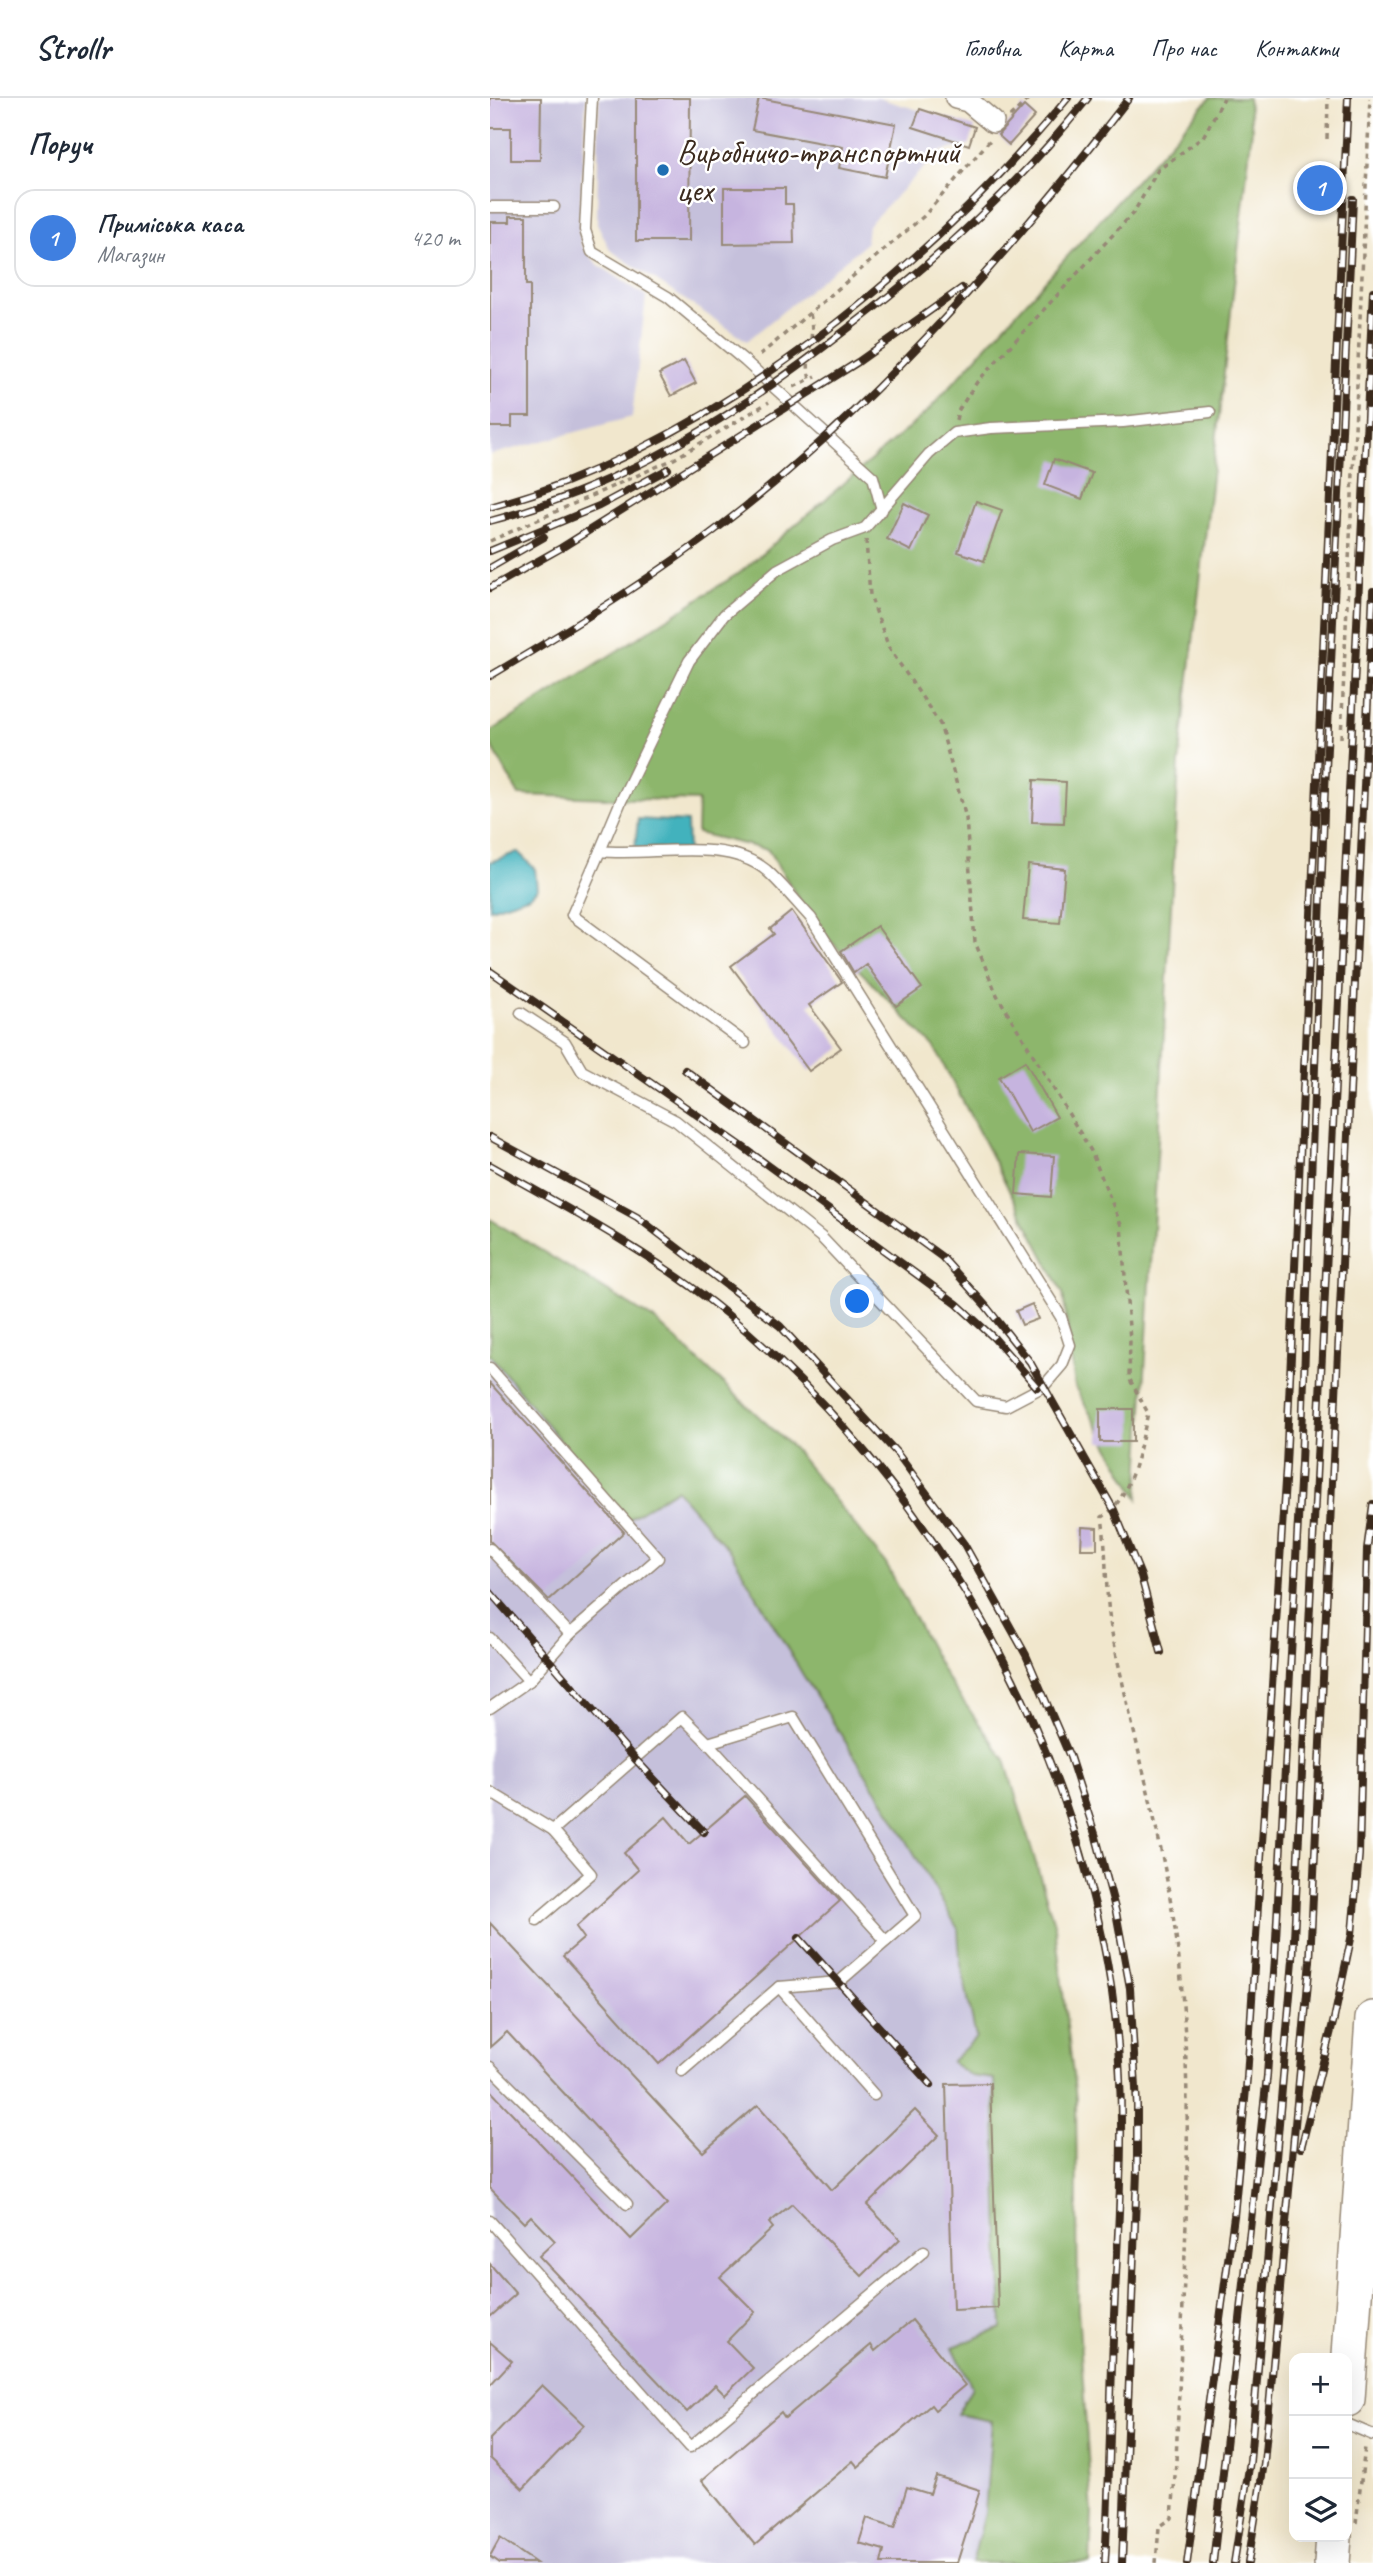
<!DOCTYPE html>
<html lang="uk">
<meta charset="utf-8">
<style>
:root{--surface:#fff;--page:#f2f2f3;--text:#1f2937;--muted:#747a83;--line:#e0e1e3;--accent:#ea580c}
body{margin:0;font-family:Caveat,sans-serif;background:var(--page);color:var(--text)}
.controls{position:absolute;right:21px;bottom:21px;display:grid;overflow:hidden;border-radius:14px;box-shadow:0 7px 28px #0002}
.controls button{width:63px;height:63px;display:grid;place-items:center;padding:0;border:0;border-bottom:2px solid var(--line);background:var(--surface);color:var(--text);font:35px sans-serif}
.you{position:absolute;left:368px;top:1204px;width:24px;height:24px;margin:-18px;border:5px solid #fff;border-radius:50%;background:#1a73e8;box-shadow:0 0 0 10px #1a73e833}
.badge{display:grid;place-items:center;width:46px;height:46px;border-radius:50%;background:var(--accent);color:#fff;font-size:23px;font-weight:700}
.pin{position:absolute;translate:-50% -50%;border:4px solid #fff;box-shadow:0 2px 7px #0006}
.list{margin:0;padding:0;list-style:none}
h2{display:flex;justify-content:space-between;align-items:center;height:91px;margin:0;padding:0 28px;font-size:30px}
h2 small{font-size:23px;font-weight:400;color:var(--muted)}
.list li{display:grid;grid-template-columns:46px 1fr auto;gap:21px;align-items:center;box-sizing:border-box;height:98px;margin:0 14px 14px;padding:0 14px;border:2px solid var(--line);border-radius:21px}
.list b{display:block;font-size:26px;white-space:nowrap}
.list p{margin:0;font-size:23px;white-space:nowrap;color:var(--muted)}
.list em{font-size:23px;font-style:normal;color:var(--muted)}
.icon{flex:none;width:38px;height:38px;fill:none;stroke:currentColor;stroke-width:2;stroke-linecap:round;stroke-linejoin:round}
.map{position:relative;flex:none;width:883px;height:2465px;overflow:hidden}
header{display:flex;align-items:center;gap:42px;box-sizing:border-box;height:98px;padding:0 35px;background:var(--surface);border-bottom:2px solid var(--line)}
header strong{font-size:33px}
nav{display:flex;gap:38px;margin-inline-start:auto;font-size:24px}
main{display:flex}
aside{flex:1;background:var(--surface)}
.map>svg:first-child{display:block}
.industrial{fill:#c5c0db}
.forest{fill:#8db66c;stroke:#647045;stroke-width:2}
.water{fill:#43b2bd;stroke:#3f6e6e;stroke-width:2}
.building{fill:#c6b4df}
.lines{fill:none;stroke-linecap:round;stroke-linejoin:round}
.lane-casing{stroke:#968876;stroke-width:13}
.street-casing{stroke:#968876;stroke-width:24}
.primary-casing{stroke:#968876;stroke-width:38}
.path{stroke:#968876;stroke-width:3.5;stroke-dasharray:5 5;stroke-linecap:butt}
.lane{stroke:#fff;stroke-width:10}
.street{stroke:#fff;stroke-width:21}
.primary{stroke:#fff;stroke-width:35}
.rail-casing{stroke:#3b2a1e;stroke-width:8}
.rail{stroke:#fff;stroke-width:5;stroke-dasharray:16;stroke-linecap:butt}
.poi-dot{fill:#1f6fb2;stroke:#fff;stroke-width:2.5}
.labels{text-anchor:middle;stroke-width:5;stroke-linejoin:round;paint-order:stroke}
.poi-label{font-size:33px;fill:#3b2a1e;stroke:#fff;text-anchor:start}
</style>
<header>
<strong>Strollr</strong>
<nav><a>Головна</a><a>Карта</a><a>Про нас</a><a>Контакти</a></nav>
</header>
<main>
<aside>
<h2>Поруч<small></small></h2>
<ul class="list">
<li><span class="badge" style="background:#3f7fe0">1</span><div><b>Приміська каса</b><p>Магазин</p></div><em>420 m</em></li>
</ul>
</aside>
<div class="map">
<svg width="883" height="2465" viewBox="0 0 883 2465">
<rect width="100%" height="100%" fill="#fff"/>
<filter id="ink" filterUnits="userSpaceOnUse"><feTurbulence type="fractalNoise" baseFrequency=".0143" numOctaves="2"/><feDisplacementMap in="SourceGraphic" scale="14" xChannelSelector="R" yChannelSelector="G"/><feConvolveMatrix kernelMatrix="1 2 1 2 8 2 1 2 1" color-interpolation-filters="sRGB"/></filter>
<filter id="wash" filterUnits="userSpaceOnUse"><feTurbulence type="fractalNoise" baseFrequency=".00686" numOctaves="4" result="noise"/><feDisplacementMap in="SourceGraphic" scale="28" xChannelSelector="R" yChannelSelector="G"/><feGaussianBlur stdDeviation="1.57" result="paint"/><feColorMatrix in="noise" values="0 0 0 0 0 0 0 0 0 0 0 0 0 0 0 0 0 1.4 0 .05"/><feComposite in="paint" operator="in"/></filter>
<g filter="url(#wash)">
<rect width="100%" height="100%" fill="#f1e7cd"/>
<g class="industrial">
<polygon points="0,0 96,0 89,134 92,148 107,166 156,198 142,319 0,357"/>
<polygon points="109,0 388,0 485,29 479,47 449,54 378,127 376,145 257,243 120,152 107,125"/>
<polygon points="0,1121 166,1223 497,1745 531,2465 0,2465"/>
</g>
<g class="forest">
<polygon points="720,0 758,0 762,31 689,666 648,1400 585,1289 573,1195 445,950 326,828 278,752 207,735 208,703 29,697 0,645 0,634 252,473 438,313"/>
<polygon points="0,1121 166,1223 304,1351 396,1466 456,1579 515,1662 565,1829 586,2001 588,2212 602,2416 600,2465 482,2465 495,2415 502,2323 467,2316 482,2289 463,2249 512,2230 504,1981 481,1978 461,1964 486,1940 470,1861 468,1831 402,1717 313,1577 242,1456 186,1391 136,1423 0,1257"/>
</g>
<g class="water">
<polygon points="148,721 197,724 198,752 145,750"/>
<polygon points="28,754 45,771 47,791 40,798 0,811 0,764"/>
</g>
<g id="blocks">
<g class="building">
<polygon points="0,0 51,0 50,62 21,62 21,30 0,30"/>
<polygon points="146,0 200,0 199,143 146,143"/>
<polygon points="269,0 406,26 395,79 349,70 353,49 262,32"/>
<polygon points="534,8 545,18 519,47 508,37"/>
<polygon points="430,11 485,29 479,47 423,29"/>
<polygon points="234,90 295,90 295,106 303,106 304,145 234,146"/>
<polygon points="20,118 36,118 36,187 40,187 40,318 22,318 22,329 0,329 0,124 20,124"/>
<polygon points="194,263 206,285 181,298 169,276"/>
<polygon points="564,361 602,375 592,401 555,387"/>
<polygon points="486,403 512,412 494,463 468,454"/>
<polygon points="414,405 438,417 421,453 397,441"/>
<polygon points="544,682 576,684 574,725 542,724"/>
<polygon points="538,767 575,771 570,825 533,822"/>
<polygon points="302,813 352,884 319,907 351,950 319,973 241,868 284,836 280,831"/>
<polygon points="387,828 432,890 406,908 376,866 364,875 351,853"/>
<polygon points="535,963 567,1019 540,1034 509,979"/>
<polygon points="529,1056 564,1058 561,1099 526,1096"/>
<polygon points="542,1206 548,1221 532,1227 526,1213"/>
<polygon points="0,1285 134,1434 59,1502 0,1443"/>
<rect x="610" y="1311" width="33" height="33"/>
<polygon points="592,1429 607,1430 607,1451 591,1451"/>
<polygon points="255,1698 350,1803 169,1966 73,1858 94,1840 86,1829 148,1772 134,1755 176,1719 199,1746"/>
<polygon points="0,1825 213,2054 268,2007 342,2092 425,2012 449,2037 377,2107 410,2141 372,2178 302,2106 279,2125 283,2130 230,2179 265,2214 237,2243 263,2270 235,2297 225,2287 197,2314 49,2158 65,2143 41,2118 34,2125 0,2090 0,1992 141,2141 177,2106 17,1934 0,1949"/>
<polygon points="500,1985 508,2210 463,2212 456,1986"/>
<polygon points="0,2166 26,2196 0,2219"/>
<polygon points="422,2222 475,2287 445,2312 441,2307 368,2369 363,2363 265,2447 212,2382 291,2314 295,2320 381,2247 385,2253"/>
<polygon points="0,2244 22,2263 0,2287"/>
<polygon points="52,2287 94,2327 33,2391 0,2360 0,2341"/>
<polygon points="446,2378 490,2392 467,2465 391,2465 394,2452 369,2445 377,2420 405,2429 417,2389 440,2396"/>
<polygon points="10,2440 46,2465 10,2465 0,2458"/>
</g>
</g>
</g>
<g filter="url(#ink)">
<use href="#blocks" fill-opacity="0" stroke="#968876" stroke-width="2"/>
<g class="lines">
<g class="lane-casing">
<g id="lane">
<polyline points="102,0 95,132 102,154 178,199 255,263 383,379 392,412"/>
<polyline points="0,109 64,109"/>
<polyline points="110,753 82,817 255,945"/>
<path d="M 31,915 L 75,944 L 92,973 L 186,1023 L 331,1139 L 486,1303 L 516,1308 L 554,1288 L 572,1267 L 580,1247 L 571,1219 L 321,820 C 306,804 292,786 276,772 C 234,738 160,759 110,753 L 131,703 L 199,563 L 234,517 L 287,472 L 342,442 L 375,430 L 439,356 L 464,335 L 501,330 L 633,324 L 720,314"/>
<polyline points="0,1270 168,1460 80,1536 39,1583 0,1610"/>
<polyline points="0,1451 80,1536"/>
<polyline points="0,1540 39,1583"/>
<polyline points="218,1645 396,1843"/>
<polyline points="0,1694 63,1732 192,1619 218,1645 303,1619 425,1818 349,1884 289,1889 192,1973"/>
<polyline points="47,1822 101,1776 63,1732"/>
<polyline points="289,1889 384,1997"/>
<polyline points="0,1969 137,2106"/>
<polyline points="0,2123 200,2349 434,2153"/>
<polyline points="857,2326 883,2337"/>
</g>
</g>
<g class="street-casing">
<polyline id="street" points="466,0 478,3 503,24"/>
</g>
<g class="primary-casing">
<g id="primary">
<polyline points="857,2301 883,1921"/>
<polyline points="842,2465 844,2439"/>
</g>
</g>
<g class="path">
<polyline points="520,19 539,0"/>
<polyline points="837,41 838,0"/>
<path d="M 320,216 C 326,239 314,260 320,281 L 326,278"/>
<polyline points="270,257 434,118 501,41"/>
<polyline points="304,289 320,281"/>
<polyline points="466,322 468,313 487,284 644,114 668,72 713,39 734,0"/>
<path d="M 376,442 L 380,497 L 399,550 L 450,626 L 476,720 L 485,844 L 507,897 L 601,1053 L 631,1127 L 640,1242 L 639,1280 L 658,1315 C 651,1345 641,1403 612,1419 C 618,1460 614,1499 623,1540 C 646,1653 681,1767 691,1882 C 705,2040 692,2205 686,2364 L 682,2420 L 669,2429 L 666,2465"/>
<polyline points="0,443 184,361 279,304"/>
<polyline points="851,640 880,0"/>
<polyline points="866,2425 875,2349"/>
</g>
<use href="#lane" class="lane"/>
<use href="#street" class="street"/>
<use href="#primary" class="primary"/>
<g class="rail-casing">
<g id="rail">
<path d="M 0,409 C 221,349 433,173 578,0"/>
<path d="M 0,423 C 139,386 245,318 357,231 C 445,164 529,87 598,0"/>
<polyline points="0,453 109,408 178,371"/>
<polyline points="0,470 54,439"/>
<polyline points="0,490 71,450 368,264 472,190"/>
<path d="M 0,578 C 88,526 176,472 256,408 C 401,291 525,147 639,0"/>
<polyline points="0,873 253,1049 467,1206 504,1240 547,1289"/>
<polyline points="195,972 452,1159 495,1207 540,1264 624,1412 651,1478 671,1554"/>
<polyline points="0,1039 147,1119 290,1228 407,1355 474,1446 536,1557 580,1659 606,1739 626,1814 640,1890 647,2007 647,2073 632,2465"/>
<path d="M 0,1067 C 82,1113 165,1157 238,1217 C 441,1387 582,1632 622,1894 C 638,2001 629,2110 624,2217 C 620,2299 620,2382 615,2465"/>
<polyline points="0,1494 145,1661 214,1734"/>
<polyline points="309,1840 441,1987"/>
<polyline points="811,2050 844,1921 862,1836 869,1757 877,1451 883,1406"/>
<polyline points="697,2465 744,2118 757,1980 796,1368 858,0"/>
<polyline points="723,2465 777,1978 785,1860 811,1366 834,713 863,101"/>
<polyline points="744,2465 760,2363 803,1862 883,193"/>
<polyline points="758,2465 774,2365 820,1863 883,493"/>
</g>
</g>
<use href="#rail" class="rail"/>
</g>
</g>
<circle class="poi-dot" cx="173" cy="72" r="7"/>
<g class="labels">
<g class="poi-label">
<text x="187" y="65">Виробничо-транспортний<tspan x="187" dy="38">цех</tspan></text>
</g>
</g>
</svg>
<div class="controls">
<button>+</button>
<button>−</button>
<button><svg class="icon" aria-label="layers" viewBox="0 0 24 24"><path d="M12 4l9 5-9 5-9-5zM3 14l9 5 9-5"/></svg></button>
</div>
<div class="you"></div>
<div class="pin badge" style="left:830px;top:90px;background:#3f7fe0">1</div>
</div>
</main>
